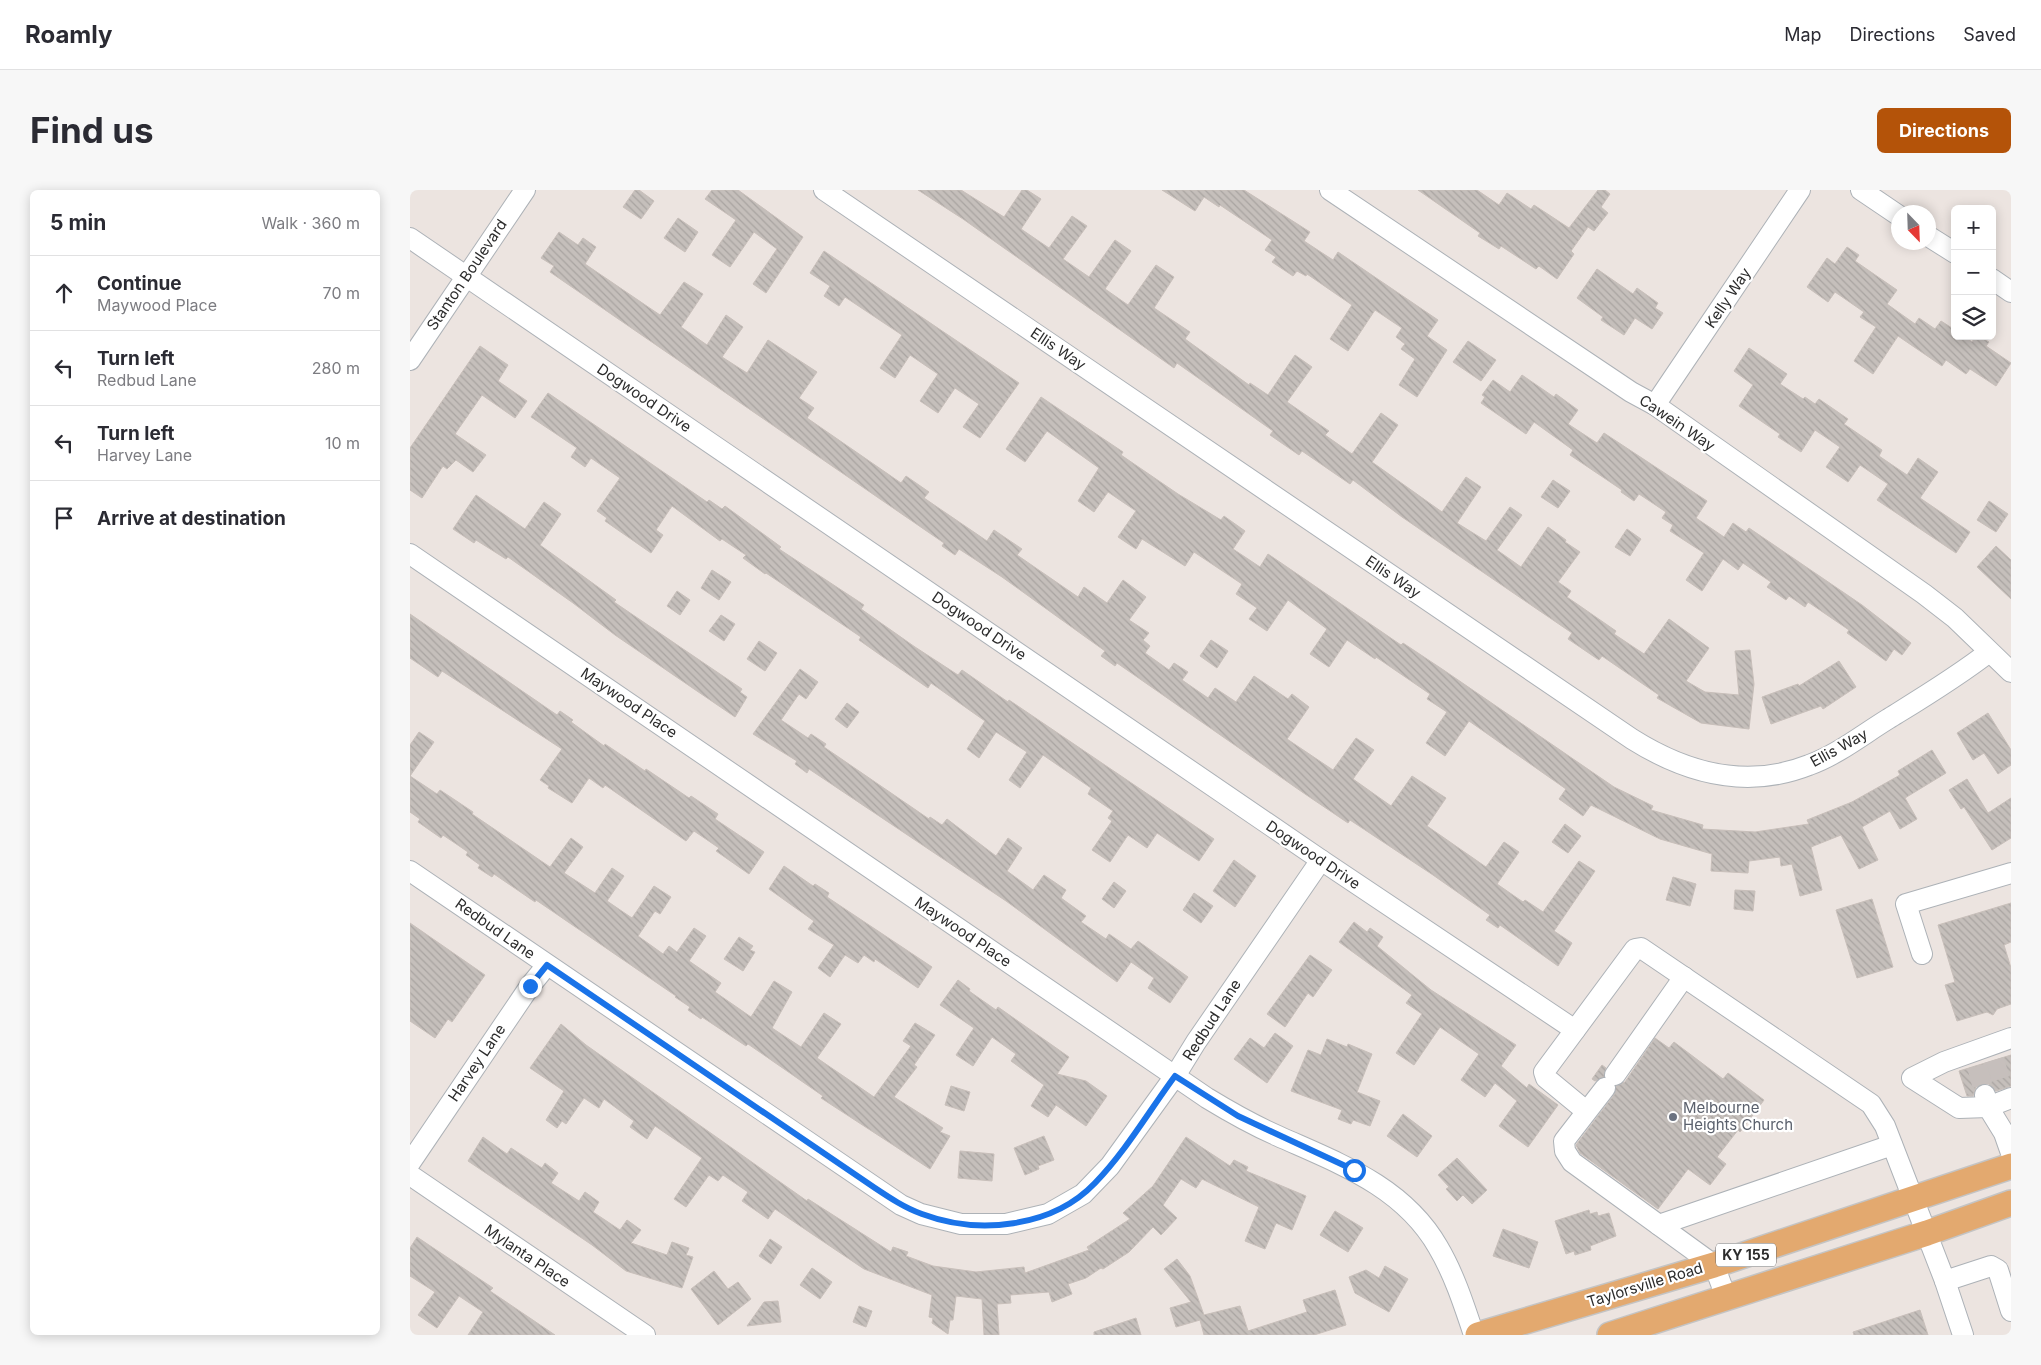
<!DOCTYPE html>
<meta charset="utf-8">
<style>
:root{--surface:#fff;--page:#f7f7f7;--text:#2b2b33;--muted:#7c7c81;--line:#e1e1e2;--accent:#b45309}
body{margin:0;font-family:Inter,sans-serif;background:var(--page);color:var(--text)}
.controls{position:absolute;right:15px;top:15px;display:grid;overflow:hidden;border-radius:8px;box-shadow:0 2px 12px #0003}
.controls button{width:45px;height:45px;display:grid;place-items:center;padding:0;border:0;border-bottom:1px solid var(--line);background:var(--surface);color:var(--text);font:25px sans-serif}
.compass{position:absolute;left:1481px;top:15px;width:45px;height:45px;border-radius:50%;background:var(--surface);box-shadow:0 2px 12px #0003;rotate:157deg}
.stop{position:absolute;width:15px;height:15px;margin:-11px;border:4px solid #1a73e8;border-radius:50%;background:#fff}
.stop.end{background:#1a73e8;border-color:#fff;box-shadow:0 1px 5px #0008}
.list{margin:0;padding:0;list-style:none}
h2{display:flex;justify-content:space-between;align-items:center;height:65px;margin:0;padding:0 20px;font-size:21px}
h2 small{font-size:16px;font-weight:400;color:var(--muted)}
.list li{display:grid;grid-template-columns:32px 1fr auto;gap:15px;align-items:center;box-sizing:border-box;height:75px;padding:0 20px;border-top:1px solid var(--line)}
.list b{display:block;font-size:19px;white-space:nowrap}
.list p{margin:0;font-size:16px;white-space:nowrap;color:var(--muted)}
.list em{font-size:16px;font-style:normal;color:var(--muted)}
.icon{flex:none;width:28px;height:28px;fill:none;stroke:currentColor;stroke-width:2;stroke-linecap:round;stroke-linejoin:round}
.map{position:relative;flex:none;width:1601px;height:1145px;overflow:hidden;border-radius:8px}
header{display:flex;align-items:center;gap:30px;box-sizing:border-box;height:70px;padding:0 25px;background:var(--surface);border-bottom:1px solid var(--line)}
header strong{font-size:24px}
nav{display:flex;gap:28px;margin-inline-start:auto;font-size:18px}
.intro{display:flex;align-items:center;justify-content:space-between;box-sizing:border-box;height:120px;padding:0 30px}
h1{margin:0;font-size:35px}
.button{padding:12px 22px;border-radius:8px;background:var(--accent);color:#fff;font-size:18px;font-weight:700}
main{display:flex;gap:30px;padding:0 30px}
aside{flex:1;background:var(--surface);border-radius:8px;box-shadow:0 2px 12px #0003}
.map>svg:first-child{display:block}
.building{fill:url(#building-back-hatch);stroke:#c8bfba}
.lines{fill:none;stroke-linecap:round;stroke-linejoin:round}
.minor-tunnel{stroke:#c6bfbc;stroke-width:20;stroke-dasharray:20 10;stroke-linecap:butt}
.minor-casing{stroke:#adb2b7;stroke-width:22}
.major-casing{stroke:#c4c4c4;stroke-width:28}
.minor{stroke:#fff;stroke-width:20}
.major{stroke:#e3a96f;stroke-width:25}
.route{stroke:#1a73e8;stroke-width:6}
.worship-dot{fill:#6b7280;stroke:#fff;stroke-width:2}
.labels{text-anchor:middle;stroke-width:4.5;stroke-linejoin:round;paint-order:stroke}
.shield{fill:#fff;stroke:#6b6b6b;stroke-width:1}
.shield-label{font-size:14px;font-weight:bold;fill:#2c2c2c}
.street-label{font-size:15px;fill:#2c2c2c;stroke:#fff}
.worship-label{font-size:15px;fill:#5b616d;stroke:#fff;text-anchor:start}
</style>
<header>
<strong>Roamly</strong>
<nav><a>Map</a><a>Directions</a><a>Saved</a></nav>
</header>
<div class="intro"><h1>Find us</h1><a class="button">Directions</a></div>
<main>
<aside>
<h2>5 min<small>Walk · 360 m</small></h2>
<ul class="list">
<li><svg class="icon" aria-label="ahead" viewBox="0 0 24 24"><path d="M12 20V5M6 11l6-6 6 6"/></svg><div><b>Continue</b><p>Maywood Place</p></div><em>70 m</em></li>
<li><svg class="icon" aria-label="left" viewBox="0 0 24 24"><path d="M17 20v-9H6M10 6l-5 5 5 5"/></svg><div><b>Turn left</b><p>Redbud Lane</p></div><em>280 m</em></li>
<li><svg class="icon" aria-label="left" viewBox="0 0 24 24"><path d="M17 20v-9H6M10 6l-5 5 5 5"/></svg><div><b>Turn left</b><p>Harvey Lane</p></div><em>10 m</em></li>
<li><svg class="icon" aria-label="arrive" viewBox="0 0 24 24"><path d="M6 21V4h12l-3 4 3 4H6"/></svg><div><b>Arrive at destination</b></div></li>
</ul>
</aside>
<div class="map">
<svg width="1601" height="1145" viewBox="0 0 1601 1145">
<defs>
<pattern id="building-back-hatch" width="6" height="6" patternUnits="userSpaceOnUse" patternTransform="scale(1.25)"><rect width="6" height="6" fill="#c5bfbb"/><path d="M-1 5l2 2M0 0l6 6M5-1l2 2" fill="none" stroke="#a9a4a1"/></pattern>
</defs>
<rect width="100%" height="100%" fill="#ece4e0"/>
<g class="building">
<polygon points="225,0 229,0 244,11 231,29 213,17"/>
<polygon points="302,0 328,0 393,47 356,103 343,94 367,59 344,42 320,77 302,65 326,30 295,9"/>
<polygon points="508,0 551,0 594,27 612,0 617,0 631,9 611,39 639,58 662,26 677,36 653,69 679,87 705,50 721,61 695,99 718,115 746,75 764,87 744,118 780,142 775,149 839,195 840,193 858,205 885,165 902,177 877,212 919,241 915,245 942,264 971,223 988,235 962,272 1032,322 1056,287 1071,297 1047,333 1076,351 1100,317 1112,325 1087,360 1111,377 1138,337 1156,350 1155,352 1170,362 1148,392 1161,401 1157,407 1206,441 1204,444 1234,464 1259,429 1299,458 1276,491 1295,502 1329,505 1325,461 1340,460 1344,494 1339,539 1291,533 1247,508 1249,505 1192,466 1189,470 1158,449 1162,443 992,327 943,290 940,294 892,261 889,265 860,245 863,241 767,173 764,178 553,29"/>
<polygon points="752,0 834,0 900,42 894,51 923,70 928,62 1028,130 1017,146 1037,160 1007,207 989,195 1005,169 991,159 995,154 986,147 992,138 965,120 938,161 920,149 942,115 897,84 896,86 887,81 883,86 862,72 866,67 855,60 862,50 810,15 809,17 794,7 785,21"/>
<polygon points="1008,0 1067,0 1089,15 1097,3 1121,19 1124,15 1159,38 1188,0 1195,0 1200,4 1191,17 1198,23 1184,41 1178,37 1161,61 1164,64 1147,89 1129,76 1126,79 1091,56 1089,59 1068,46 1070,43"/>
<polygon points="268,28 288,42 275,62 254,48"/>
<polygon points="149,42 168,55 173,48 186,57 175,74 250,125 274,92 293,104 271,137 297,155 316,125 333,137 312,167 337,183 358,150 407,182 389,208 404,218 397,228 491,293 496,286 519,302 514,308 577,351 584,340 612,359 607,365 668,407 674,397 697,413 713,390 736,407 719,430 739,443 733,450 740,456 735,463 759,480 764,473 778,482 772,490 798,508 805,498 826,512 844,486 878,509 882,504 899,517 877,549 923,580 946,548 964,560 943,589 981,616 1002,586 1036,608 1017,636 1076,677 1094,652 1109,662 1087,694 1113,712 1115,710 1133,722 1169,671 1185,681 1144,741 1162,753 1148,776 1090,735 1088,738 1076,730 1080,725 1023,685 940,630 938,633 895,604 707,473 705,476 691,466 695,461 592,387 549,359 545,365 532,356 534,353 140,82 144,76 131,68"/>
<polygon points="1437,57 1449,65 1445,71 1487,100 1477,114 1505,134 1509,128 1525,139 1531,131 1545,140 1545,146 1554,146 1562,152 1566,146 1569,146 1579,152 1576,156 1601,173 1586,196 1560,179 1556,184 1536,170 1532,176 1488,146 1463,184 1444,171 1466,137 1450,127 1454,122 1425,102 1418,112 1397,97 1417,68 1425,74"/>
<polygon points="414,61 609,193 570,248 553,237 569,214 545,198 528,223 510,211 528,184 500,165 485,188 470,178 492,145 435,107 429,116 414,106 420,96 400,83"/>
<polygon points="1187,79 1223,104 1227,98 1248,113 1245,118 1253,123 1242,139 1225,128 1214,145 1191,130 1193,127 1167,108"/>
<polygon points="1058,151 1086,170 1071,191 1043,172"/>
<polygon points="70,156 98,175 88,191 117,211 105,228 72,205 45,244 76,265 63,282 46,270 37,279 33,276 12,308 0,300 0,258"/>
<polygon points="1339,158 1377,184 1370,194 1393,209 1395,207 1405,214 1409,209 1438,229 1434,234 1472,260 1469,266 1497,285 1508,268 1528,282 1510,308 1560,342 1546,363 1467,310 1478,294 1450,275 1438,292 1416,277 1430,257 1405,240 1391,262 1368,247 1370,244 1329,216 1343,195 1324,181"/>
<polygon points="1112,185 1144,207 1146,204 1168,220 1158,234 1187,253 1194,243 1297,311 1286,328 1314,347 1323,333 1336,342 1339,338 1452,415 1501,453 1492,465 1484,459 1476,471 1437,443 1439,440 1398,412 1395,417 1379,406 1376,410 1357,397 1361,392 1333,373 1328,380 1313,369 1292,401 1276,390 1294,363 1260,341 1263,335 1252,328 1256,322 1229,304 1224,311 1211,302 1212,300 1160,265 1163,260 1124,232 1116,244 1071,213 1075,207 1072,205 1083,190 1100,202"/>
<polygon points="138,203 297,312 299,310 312,319 315,316 371,357 369,359 454,415 451,419 505,457 548,485 552,480 598,512 599,510 804,649 789,671 747,643 737,658 718,645 700,672 682,660 702,631 698,628 703,621 678,604 681,598 633,565 610,598 599,590 617,562 586,542 569,568 557,559 575,531 521,493 518,498 476,469 449,450 451,447 356,383 355,384 333,368 336,365 312,349 310,351 262,316 246,340 253,345 241,363 195,331 197,328 187,321 210,288 181,268 175,277 161,267 167,258 121,227"/>
<polygon points="631,207 713,262 711,265 768,304 811,330 814,326 835,341 823,359 850,377 858,364 991,455 993,453 1035,481 1204,597 1243,616 1241,620 1293,635 1292,639 1345,642 1399,634 1397,630 1442,612 1490,585 1488,581 1522,560 1536,583 1495,608 1507,629 1490,639 1480,621 1452,637 1468,670 1449,679 1431,645 1401,657 1412,700 1390,706 1382,674 1371,676 1370,667 1339,671 1338,683 1301,681 1302,664 1250,649 1181,615 1173,626 1149,609 1156,599 1059,531 1035,566 1016,553 1037,522 1017,509 1020,504 966,467 965,469 937,450 919,477 900,464 917,439 878,410 857,441 839,429 847,418 826,404 832,394 784,362 775,376 732,349 726,359 708,347 726,321 698,302 684,322 668,311 689,278 637,241 615,272 596,259"/>
<polygon points="1143,290 1160,301 1148,318 1131,307"/>
<polygon points="66,305 115,339 134,312 151,324 130,355 206,410 204,412 332,499 330,502 337,507 325,527 205,445 163,413 98,367 96,369 66,350 64,353 43,339"/>
<polygon points="1579,311 1598,324 1586,342 1567,330"/>
<polygon points="1217,339 1231,349 1220,366 1205,357"/>
<polygon points="1586,356 1601,370 1601,409 1567,377"/>
<polygon points="302,380 321,392 309,410 291,398"/>
<polygon points="267,401 280,410 270,425 257,416"/>
<polygon points="0,424 147,525 150,521 163,530 161,532 194,556 195,554 235,581 236,579 279,608 281,606 308,624 305,629 354,662 339,684 306,661 309,658 284,641 276,651 195,595 193,598 179,588 162,613 138,598 139,596 130,590 152,559 32,481 28,487 0,468"/>
<polygon points="311,425 325,434 314,451 299,441"/>
<polygon points="801,450 818,461 807,478 790,466"/>
<polygon points="349,451 367,463 355,481 337,469"/>
<polygon points="1429,471 1446,497 1413,519 1411,516 1361,534 1352,507 1388,494 1389,496"/>
<polygon points="390,479 408,492 396,509 389,504 371,530 398,548 401,544 416,554 414,557 519,629 520,627 532,635 537,629 586,666 598,648 612,658 597,681 623,700 634,685 656,700 651,708 676,726 671,732 696,749 699,744 721,759 728,751 778,787 760,813 738,798 744,788 721,772 707,792 596,711 399,579 397,583 385,574 387,571 343,544"/>
<polygon points="437,513 449,522 437,538 425,529"/>
<polygon points="1578,523 1601,560 1601,575 1588,584 1574,563 1563,570 1547,543"/>
<polygon points="9,542 24,552 0,586 27,604 30,600 63,622 62,624 140,677 161,648 173,657 154,683 185,703 202,678 214,686 197,711 222,728 244,696 261,707 250,724 245,721 228,746 253,764 259,756 267,762 284,738 296,746 279,771 311,793 305,802 341,827 364,791 382,802 362,838 391,857 414,823 431,834 407,868 464,907 501,856 493,851 505,833 525,845 504,875 507,877 484,907 533,938 530,942 540,946 520,979 411,908 413,906 338,854 336,856 292,827 291,829 278,820 280,817 265,807 266,806 126,710 125,712 84,684 82,687 68,678 70,675 56,665 58,662 33,645 31,648 8,632 10,629 0,622 0,555"/>
<polygon points="1557,589 1578,623 1601,608 1601,648 1582,660 1554,617 1551,619 1539,600"/>
<polygon points="1155,634 1171,646 1158,663 1142,652"/>
<polygon points="824,670 846,686 825,717 803,701"/>
<polygon points="374,676 403,696 405,694 419,703 417,707 522,777 508,798 465,769 464,772 454,765 448,773 435,765 420,787 408,778 424,755 398,739 404,731 359,699"/>
<polygon points="1263,687 1286,694 1280,716 1256,710"/>
<polygon points="704,692 716,701 704,718 692,709"/>
<polygon points="1325,700 1345,701 1343,721 1324,719"/>
<polygon points="784,703 803,716 791,733 773,720"/>
<polygon points="1462,709 1483,777 1447,788 1426,720"/>
<polygon points="1601,713 1601,752 1594,755 1601,778 1601,814 1587,819 1583,825 1577,822 1547,831 1535,795 1545,792 1528,735"/>
<polygon points="944,732 957,742 960,738 973,747 967,756 1021,800 1106,855 1091,876 1117,898 1119,894 1148,915 1118,957 1089,936 1107,911 1085,893 1075,907 1051,890 1069,864 1030,837 1004,875 986,863 1012,824 996,813 1002,805 929,752"/>
<polygon points="0,733 75,785 42,832 38,829 25,848 0,831"/>
<polygon points="329,747 343,756 340,760 345,762 333,781 314,769"/>
<polygon points="900,765 922,780 903,807 898,803 875,837 857,824"/>
<polygon points="548,790 560,799 559,801 586,820 588,817 659,867 647,884 676,891 697,906 676,936 646,915 638,927 621,916 634,895 601,871 606,864 582,847 563,876 546,865 564,838 530,815"/>
<polygon points="151,834 176,855 397,1011 398,1009 481,1062 483,1057 498,1062 496,1066 523,1076 566,1082 614,1077 615,1083 679,1060 677,1057 720,1029 713,1023 743,996 776,947 820,976 824,970 838,977 836,981 896,1006 882,1040 866,1033 855,1059 835,1051 849,1017 792,989 786,998 771,989 753,1015 767,1028 751,1045 743,1037 719,1062 693,1079 691,1078 676,1088 658,1094 662,1104 642,1112 639,1102 600,1105 601,1113 587,1114 589,1145 574,1145 572,1109 546,1106 543,1130 540,1130 538,1144 522,1133 523,1128 519,1127 522,1105 454,1079 365,1019 358,1029 332,1011 338,1002 313,985 308,991 299,985 276,1017 264,1009 292,968 245,936 237,949 220,937 224,931 194,909 189,918 174,908 156,934 152,931 147,938 136,930 154,901 120,878"/>
<polygon points="865,843 883,856 857,893 824,869 840,848 854,858"/>
<polygon points="1245,848 1259,858 1264,852 1313,889 1318,883 1354,910 1330,942 1328,940 1307,967 1316,974 1300,995 1278,979 1248,1019 1170,963 1166,955 1204,905 1206,896 1215,892"/>
<polygon points="917,849 937,857 938,854 962,864 947,902 970,911 960,936 943,930 941,934 928,929 932,920 881,901 898,860 911,865"/>
<polygon points="1601,865 1601,896 1586,901 1579,894 1573,893 1566,897 1563,906 1557,906 1549,881"/>
<polygon points="1192,875 1196,878 1194,887 1185,891 1182,889"/>
<polygon points="541,896 560,902 554,921 535,915"/>
<polygon points="993,924 1022,946 1007,967 977,946"/>
<polygon points="634,946 644,970 628,976 629,979 615,985 604,958"/>
<polygon points="73,947 97,964 101,958 132,978 135,973 148,983 141,993 169,1011 175,1002 189,1012 183,1022 210,1040 217,1030 231,1040 221,1053 257,1065 262,1052 279,1058 276,1065 283,1067 272,1098 216,1081 182,1055 58,971"/>
<polygon points="550,961 584,964 582,991 548,988"/>
<polygon points="1047,968 1077,1000 1062,1014 1053,1005 1047,1011 1036,999 1039,997 1028,985"/>
<polygon points="1179,1020 1180,1024 1187,1022 1188,1026 1199,1023 1206,1046 1180,1056 1181,1060 1165,1065 1164,1061 1156,1064 1145,1031"/>
<polygon points="925,1021 953,1038 938,1062 910,1045"/>
<polygon points="1093,1039 1128,1052 1119,1078 1083,1066"/>
<polygon points="7,1047 83,1098 80,1101 145,1145 58,1145 73,1122 49,1106 27,1138 8,1125 25,1102 0,1086 0,1058"/>
<polygon points="360,1049 372,1057 361,1074 349,1066"/>
<polygon points="767,1069 780,1086 794,1125 830,1116 838,1141 897,1122 893,1110 925,1100 936,1135 904,1145 794,1145 790,1130 766,1137 760,1118 781,1112 754,1079"/>
<polygon points="975,1076 998,1089 979,1122 945,1103 939,1087 956,1080 969,1088"/>
<polygon points="402,1078 422,1092 410,1109 390,1095"/>
<polygon points="304,1081 318,1099 328,1092 341,1109 308,1135 281,1099"/>
<polygon points="368,1111 371,1132 337,1136 354,1112"/>
<polygon points="449,1116 462,1121 456,1137 443,1132"/>
<polygon points="1510,1120 1518,1145 1444,1145 1443,1142"/>
<polygon points="726,1128 731,1145 684,1145 684,1142"/>
</g>
<g class="lines">
<g class="minor-tunnel">
<polyline points="1584,870 1593,899"/>
<polyline points="1567,876 1575,905"/>
</g>
<g class="minor-casing">
<g id="minor">
<path d="M 414,0 L 1222,549 C 1276,583 1336,600 1399,575 C 1427,565 1452,545 1478,529 C 1512,508 1547,487 1579,462"/>
<polyline points="920,0 1221,202 1245,215 1514,404 1545,428 1601,482"/>
<polyline points="1451,0 1488,25"/>
<polyline points="1518,46 1545,63"/>
<polyline points="0,48 911,670 1165,840"/>
<polyline points="1582,89 1601,102"/>
<polyline points="0,170 115,0"/>
<polyline points="1245,215 1390,0"/>
<path d="M 0,364 L 797,908 C 820,922 843,935 868,946 C 928,973 993,996 1028,1057 C 1044,1084 1054,1115 1064,1145"/>
<polyline points="0,681 491,1015 511,1024 551,1034 596,1034 638,1024 673,1004 700,976 765,886 786,852 911,670"/>
<polyline points="1512,764 1496,714 1601,683"/>
<polyline points="1601,848 1534,872 1502,888 1549,918 1578,917 1594,943 1601,963"/>
<polyline points="1205,885 1274,787"/>
<polyline points="1195,898 1154,951 1155,961 1162,972 1304,1075 1316,1107"/>
<polyline points="1575,905 1578,917 1601,908"/>
<polyline points="1176,921 1136,888 1134,882 1225,759 1231,758 1461,914 1475,936 1535,1091 1581,1076 1588,1080 1601,1121"/>
<polyline points="0,973 120,796 137,775"/>
<polyline points="0,985 235,1145"/>
<polyline points="1249,1035 1482,955"/>
<polyline points="1535,1091 1553,1145"/>
</g>
</g>
<g class="major-casing">
<g id="major">
<polyline points="1068,1145 1304,1075 1601,976"/>
<polyline points="1200,1145 1517,1043 1601,1013"/>
</g>
</g>
<use href="#minor" class="minor"/>
<use href="#major" class="major"/>
</g>
<g class="lines">
<path class="route" d="M 120,796 L 137,775 L 465,998 C 480,1008 495,1018 512,1024 C 568,1045 642,1038 685,993 C 716,961 739,921 765,886 L 828,926 L 944,980"/>
</g>
<circle class="worship-dot" cx="1263" cy="927" r="5"/>
<g class="labels">
<rect class="shield" x="1306" y="1053.5" width="60" height="23" rx="4"/>
<g class="shield-label">
<text x="1336" y="1070">KY 155</text>
</g>
<g class="street-label">
<text transform="translate(57 85) rotate(-56)" y="5">Stanton Boulevard</text>
<text transform="translate(1318 108) rotate(-56)" y="5">Kelly Way</text>
<text transform="translate(648 159) rotate(34)" y="5">Ellis Way</text>
<text transform="translate(234 208) rotate(34)" y="5">Dogwood Drive</text>
<text transform="translate(1267 233) rotate(34)" y="5">Cawein Way</text>
<text transform="translate(983 387) rotate(34)" y="5">Ellis Way</text>
<text transform="translate(569 436) rotate(34)" y="5">Dogwood Drive</text>
<text transform="translate(219 513) rotate(34)" y="5">Maywood Place</text>
<text transform="translate(1429 558) rotate(-29)" y="5">Ellis Way</text>
<text transform="translate(903 665) rotate(34)" y="5">Dogwood Drive</text>
<text transform="translate(85 739) rotate(35)" y="5">Redbud Lane</text>
<text transform="translate(553 742) rotate(34)" y="5">Maywood Place</text>
<text transform="translate(802 830) rotate(-57)" y="5">Redbud Lane</text>
<text transform="translate(67 873) rotate(-56)" y="5">Harvey Lane</text>
<text transform="translate(117 1066) rotate(34)" y="5">Mylanta Place</text>
<text transform="translate(1235 1095) rotate(-17)" y="5">Taylorsville Road</text>
</g>
<g class="worship-label">
<text x="1273" y="923">Melbourne<tspan x="1273" dy="17">Heights Church</tspan></text>
</g>
</g>
</svg>
<div class="controls">
<button>+</button>
<button>−</button>
<button><svg class="icon" aria-label="layers" viewBox="0 0 24 24"><path d="M12 4l9 5-9 5-9-5zM3 14l9 5 9-5"/></svg></button>
</div>
<svg class="compass" viewBox="-18 -18 36 36"><path d="M0-13l5 13h-10z" fill="#e53935"/><path d="M0 13l5-13h-10z" fill="#7c7c81"/></svg>
<div class="stop" style="left:944px;top:980px"></div>
<div class="stop end" style="left:120px;top:796px"></div>
</div>
</main>
